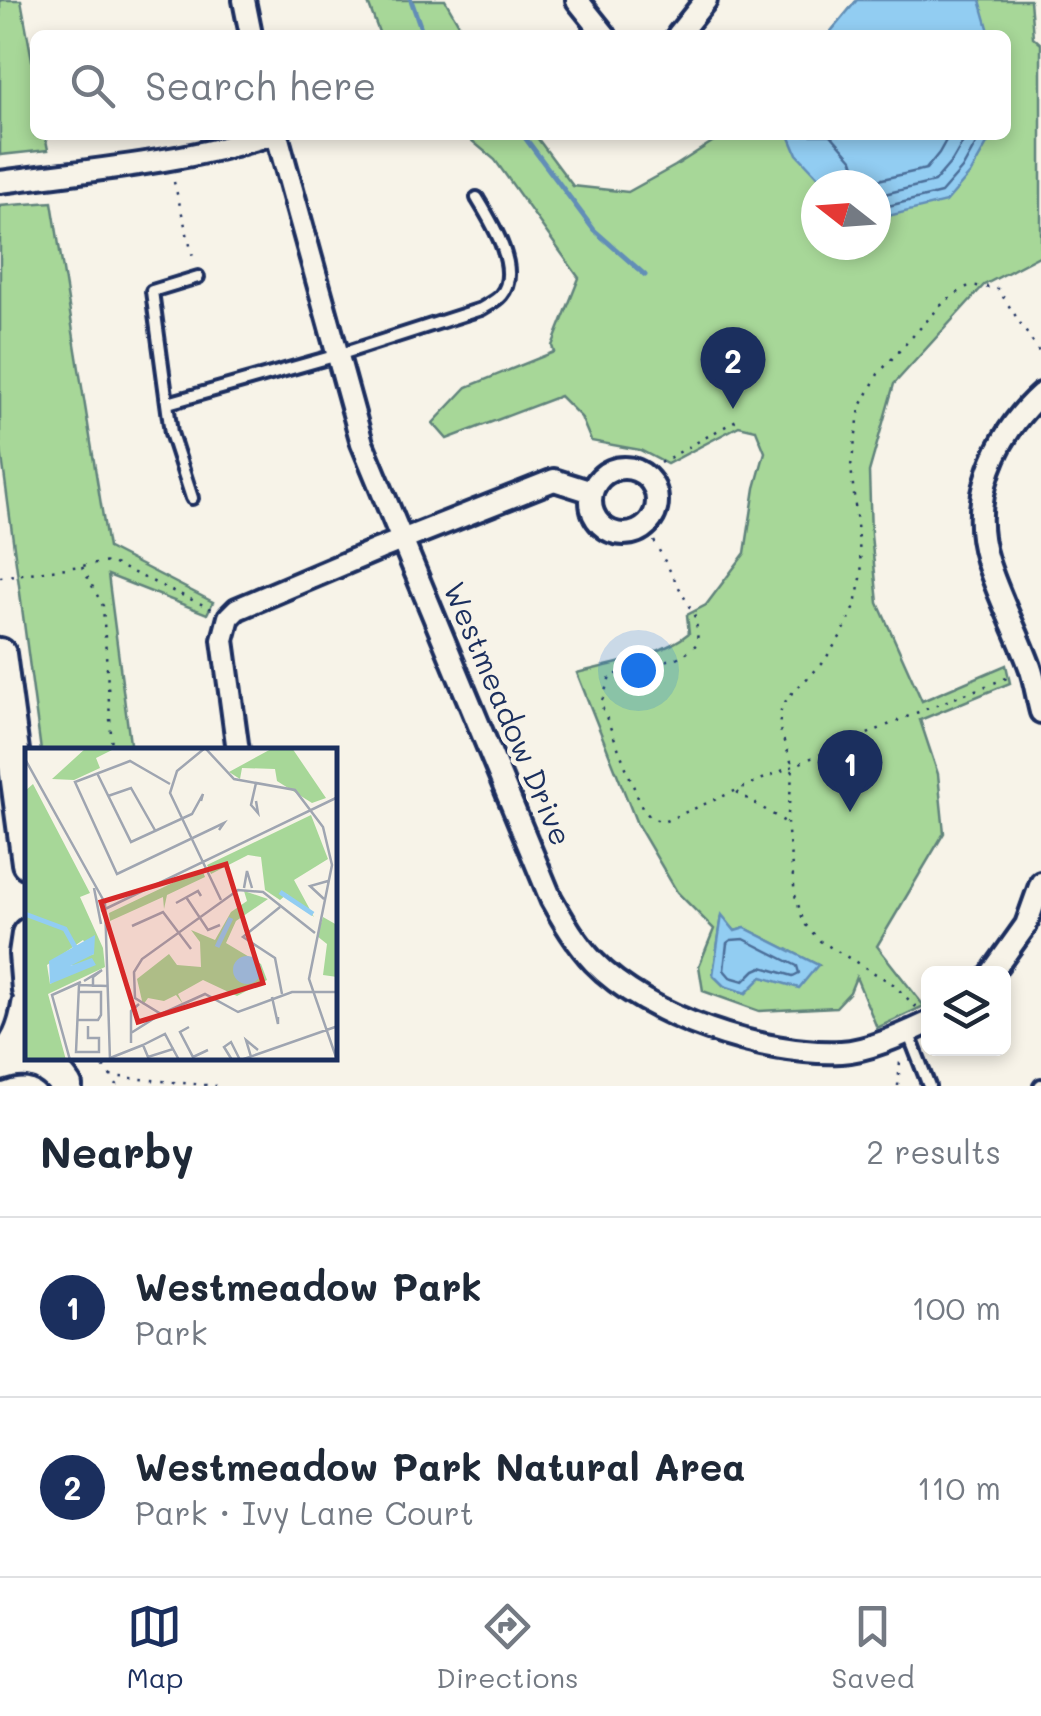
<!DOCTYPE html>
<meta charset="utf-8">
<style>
:root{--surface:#fff;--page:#f2f2f3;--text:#1f2937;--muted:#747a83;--line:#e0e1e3;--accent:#1b2f5e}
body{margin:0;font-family:Mali,sans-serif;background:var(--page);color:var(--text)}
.controls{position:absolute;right:30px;bottom:30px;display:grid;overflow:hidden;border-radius:15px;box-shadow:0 5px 15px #0003}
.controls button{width:90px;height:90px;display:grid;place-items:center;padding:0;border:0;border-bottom:2px solid var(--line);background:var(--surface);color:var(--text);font:50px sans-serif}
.compass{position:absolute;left:801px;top:170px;width:90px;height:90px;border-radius:50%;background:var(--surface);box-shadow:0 5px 15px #0003;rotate:287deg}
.you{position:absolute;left:638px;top:670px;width:35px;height:35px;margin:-25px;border:8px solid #fff;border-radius:50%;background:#1a73e8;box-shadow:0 0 0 15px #1a73e833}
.badge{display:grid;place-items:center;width:65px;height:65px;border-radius:50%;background:var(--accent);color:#fff;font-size:32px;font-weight:700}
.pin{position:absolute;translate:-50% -82px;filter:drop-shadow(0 2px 5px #0008)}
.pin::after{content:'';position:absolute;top:52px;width:35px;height:30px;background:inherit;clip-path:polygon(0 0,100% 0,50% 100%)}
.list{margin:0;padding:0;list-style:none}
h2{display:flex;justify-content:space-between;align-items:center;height:130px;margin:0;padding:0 40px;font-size:42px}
h2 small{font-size:32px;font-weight:400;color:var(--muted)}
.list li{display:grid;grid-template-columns:65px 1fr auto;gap:30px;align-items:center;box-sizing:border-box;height:180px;padding:0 40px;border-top:2px solid var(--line)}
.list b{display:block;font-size:38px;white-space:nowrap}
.list p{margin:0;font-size:32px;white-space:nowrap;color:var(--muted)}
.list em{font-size:32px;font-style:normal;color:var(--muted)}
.icon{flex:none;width:55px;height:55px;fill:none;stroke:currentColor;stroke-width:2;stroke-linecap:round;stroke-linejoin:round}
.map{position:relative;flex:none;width:1041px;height:1086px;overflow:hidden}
.search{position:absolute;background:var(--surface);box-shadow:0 5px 15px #0003;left:30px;right:30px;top:30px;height:110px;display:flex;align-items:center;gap:25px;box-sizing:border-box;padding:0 35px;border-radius:15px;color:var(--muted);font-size:38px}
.sheet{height:490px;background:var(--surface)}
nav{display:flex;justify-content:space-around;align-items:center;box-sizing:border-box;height:140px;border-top:2px solid var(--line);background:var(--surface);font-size:28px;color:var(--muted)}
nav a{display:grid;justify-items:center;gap:5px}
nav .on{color:var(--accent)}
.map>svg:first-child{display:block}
.green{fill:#a7d798;stroke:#61837b;stroke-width:2.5;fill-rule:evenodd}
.water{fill:#92cdf2;stroke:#628eb7;stroke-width:2.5}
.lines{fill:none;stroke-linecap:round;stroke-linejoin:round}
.shore{stroke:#4b6e99;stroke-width:2.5}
.stream{stroke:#628eb7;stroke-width:5}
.lane-casing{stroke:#1b2f5e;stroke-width:18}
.street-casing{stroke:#1b2f5e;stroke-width:28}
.secondary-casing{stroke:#1b2f5e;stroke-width:38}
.path{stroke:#1b2f5e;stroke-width:2.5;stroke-dasharray:2.5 8;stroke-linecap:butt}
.lane{stroke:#f7f3e8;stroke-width:10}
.street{stroke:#f7f3e8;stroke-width:20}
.secondary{stroke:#f7f3e8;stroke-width:30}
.labels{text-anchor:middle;stroke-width:10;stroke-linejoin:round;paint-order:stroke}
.street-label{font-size:30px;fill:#1b2f5e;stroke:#f7f3e8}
.inset-river{fill:none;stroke:#92cdf2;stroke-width:5}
.inset-road{fill:none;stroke:#9fa5b1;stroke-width:2.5}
.view{fill:#d62828;fill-opacity:0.15;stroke:#d62828;stroke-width:5}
.inset-edge{fill:none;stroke:#1b2f5e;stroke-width:5}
</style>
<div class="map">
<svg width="1041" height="1086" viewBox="0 0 1041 1086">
<rect width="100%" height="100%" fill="#f7f3e8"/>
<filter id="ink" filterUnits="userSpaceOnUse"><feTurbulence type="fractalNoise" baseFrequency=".01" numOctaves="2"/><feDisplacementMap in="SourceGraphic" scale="20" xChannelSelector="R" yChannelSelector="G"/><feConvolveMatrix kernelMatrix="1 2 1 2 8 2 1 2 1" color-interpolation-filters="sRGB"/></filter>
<g filter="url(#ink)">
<g class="green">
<polygon points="0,0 21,0 35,76 35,135 45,135 48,150 0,155"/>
<polygon points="367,0 445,0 465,35 380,35"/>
<path d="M 857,0 L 1030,0 L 1033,37 L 1041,44 L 1041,255 L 984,285 L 894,384 L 869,472 L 871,535 L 878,603 L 922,701 L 1006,665 L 1010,683 L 920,720 L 938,774 L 944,833 L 877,946 L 924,1006 L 877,1028 L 856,977 L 850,992 L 836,1007 L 759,1011 L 703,991 L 699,966 L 714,929 L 677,892 L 637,824 L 577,673 C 611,664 662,656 689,633 L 687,615 L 706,605 L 745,553 L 755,488 L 765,452 L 756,430 L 739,426 L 667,464 L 640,450 L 591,441 L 581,417 L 560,396 L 447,439 L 433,423 L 467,387 L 554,352 L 552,346 L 579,278 L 495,160 L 465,135 L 535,135 L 573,186 L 628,192 L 675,166 L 723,135 L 1006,135 L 1006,35 L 828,35 ZM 816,185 L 876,185 L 876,245 L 816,245 ZM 722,916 L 735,931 L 745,928 L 818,965 L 761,977 L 746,993 L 724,986 L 713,975 Z"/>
<polygon points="52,202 108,548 213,602 207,614 108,575 131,751 41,751 0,442 0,206"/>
</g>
<g class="water">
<polygon points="857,0 980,0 990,35 828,35"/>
<polygon points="789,135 992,135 970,174 946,202 876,219 876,185 826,185 797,154"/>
<polygon points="722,915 735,931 745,928 818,965 799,988 762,977 746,993 724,986 713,975"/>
</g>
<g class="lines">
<g class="shore">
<polyline points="831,135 853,160 860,181 865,183 926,169 939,153 949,135"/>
<polyline points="876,196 934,182 952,161 967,135"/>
<polyline points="876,209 941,193 962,169 981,135"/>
<polygon points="744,939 797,966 799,973 793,976 762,967 755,970 744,981 730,977 724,970 727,943 731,940"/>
</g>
<g class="stream">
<polyline points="411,0 423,34"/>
<polyline points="523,135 594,230 645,275"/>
</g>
<g class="lane-casing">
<g id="lane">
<path d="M 168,403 L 338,355 L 481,309 C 487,305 496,301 501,295 C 522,270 491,221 477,198"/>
<polyline points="192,498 171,433 152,291 198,277"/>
<polyline points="908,1032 929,1086"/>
<polyline points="1040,1086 1041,1085"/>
</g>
</g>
<g class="street-casing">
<g id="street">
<polyline points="244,0 251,35"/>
<polyline points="577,0 605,35"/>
<polyline points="678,35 706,0"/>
<path d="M 277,135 L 362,443 L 551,899 C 564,922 576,943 594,962 C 647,1017 765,1056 841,1052 C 868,1051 904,1034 928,1023"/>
<path d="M 0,182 C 90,170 183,163 270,135"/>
<path d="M 1041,394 C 995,435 968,499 987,560 C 998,596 1017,631 1030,667 C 1035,681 1037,697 1041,712"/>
<circle cx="624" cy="501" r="33"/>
<polyline points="238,751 223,640 229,617 237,609 379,549 554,480 592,492"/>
<polyline points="991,974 1026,925 1041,883"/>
</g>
</g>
<g class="secondary-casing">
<g id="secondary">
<polyline points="0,654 28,863"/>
<polyline points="28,934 25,954 28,990"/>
<path d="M 0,1063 C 17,1045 24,1030 28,1005"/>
<path d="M 0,1065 C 27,1055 50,1062 66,1086"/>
</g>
</g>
<g class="path">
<polyline points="174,182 194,261"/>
<polyline points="660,463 742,417"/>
<polyline points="654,541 696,619 698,643 683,656 610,676 601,704 642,808 651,818 663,822 923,710 1012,676"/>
<polyline points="82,567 103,606 112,750"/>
<polyline points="0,577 110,562 212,609"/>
<polyline points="737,792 785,822"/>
<polyline points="916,1007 893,984 820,941 804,923 795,895 787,823 793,767 779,727 781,710 788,697 822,664 842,634 854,609 862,574 851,466 860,408 878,374 945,301 970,285 998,289 1041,355"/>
<polyline points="97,1058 118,1086"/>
<polyline points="110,1076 216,1086"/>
<polyline points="898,1086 900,1061"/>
</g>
<use href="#lane" class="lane"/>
<use href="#street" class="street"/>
<use href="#secondary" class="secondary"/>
</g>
</g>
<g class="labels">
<g class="street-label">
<text transform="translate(507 714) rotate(67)" y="10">Westmeadow Drive</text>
</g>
</g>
<g transform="translate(25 748)">
<rect width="312" height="312" fill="#f7f3e8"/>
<path d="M 61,0 L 91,0 L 71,10 L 75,20 L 49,32 L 27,31 ZM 248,0 L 267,0 L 301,50 L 287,55 L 252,33 L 250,21 L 217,20 L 215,31 L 204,24 ZM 8,36 L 65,145 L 55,149 L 78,200 L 80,219 L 23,246 L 41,312 L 0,312 L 0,43 ZM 58,192 L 69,206 L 37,216 L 55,218 L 25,236 L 22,217 ZM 286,67 L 303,111 L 269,132 L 289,169 L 262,146 L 255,152 L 240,142 L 236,109 L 223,107 L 186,126 L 182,117 ZM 177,121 L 180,129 L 142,147 L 139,161 L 138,149 L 85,173 L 84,165 ZM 219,143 L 243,151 L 211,173 L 201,195 L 236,216 L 242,232 L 212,248 L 178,232 L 153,246 L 158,256 L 151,247 L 139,253 L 123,250 L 118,257 L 112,231 L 144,206 L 152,217 L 176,219 L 175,194 L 166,182 L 190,192 L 206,164 L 222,153 ZM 298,169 L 312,177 L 312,229 L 298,227 L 302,196 L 292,188 Z" fill="#a7d798" fill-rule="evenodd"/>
<path d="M 70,187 L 69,206 L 45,218 L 67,210 L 71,217 L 25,236 L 24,213 ZM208 222a14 14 0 1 1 28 0a14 14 0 1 1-28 0Z" fill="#92cdf2"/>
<path class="inset-river" d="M 255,144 L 288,166M 0,166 L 40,181 L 50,199M 192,199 L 206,170"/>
<path class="inset-road" d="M 0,11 L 80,155 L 85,312M 72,25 L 106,94 L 167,66 L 178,46 L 176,53M 145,36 L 105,13 L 50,34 L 92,126 L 199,75 L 194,82M 83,48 L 106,40 L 131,84M 231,53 L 233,65 L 226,57 L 231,35M 69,140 L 76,176M 219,140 L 222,123 L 227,140M 161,149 L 183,182 L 195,177M 299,151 L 285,138 L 303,133M 196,152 L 145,45 L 152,23 L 180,0 L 209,31 L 270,42 L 298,79 L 307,117 L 284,231 L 312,312M 151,155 L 173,143 L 176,148M 255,159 L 218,189 L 250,210 L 257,246M 76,163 L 313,49M 107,178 L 138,164 L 166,201M 290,185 L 238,144 L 213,142 L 117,211 L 109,224 L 110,250 L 136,266 L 180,246 L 213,264 L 267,244 L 313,244M 59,233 L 77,222 L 68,229 L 68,239M 247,249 L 253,276 L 253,269M 53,272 L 73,272 L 76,267 L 76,244 L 54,244M 63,278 L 63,290 L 74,290 L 74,304 L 51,304 L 54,237 L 83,238M 164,279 L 155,284 L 168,309 L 183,302M 106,285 L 136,266M 106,295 L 106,263 L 114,256M 148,301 L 140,286 L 118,297 L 123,309 L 148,301 L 154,312M 85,310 L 118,297M 45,312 L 27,247 L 56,234M 207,312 L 199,299 L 206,294 L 215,312M 216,312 L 313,278M 227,312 L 221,292 L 233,302"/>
<path class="view" d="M 201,116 L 238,235 L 113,274 L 76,154 Z"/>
<rect width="312" height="312" class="inset-edge"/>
</g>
</svg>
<div class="controls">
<button><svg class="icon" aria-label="layers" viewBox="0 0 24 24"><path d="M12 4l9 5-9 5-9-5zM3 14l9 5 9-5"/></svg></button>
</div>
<svg class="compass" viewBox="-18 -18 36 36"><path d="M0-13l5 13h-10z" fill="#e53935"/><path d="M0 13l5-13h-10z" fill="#747a83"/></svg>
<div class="you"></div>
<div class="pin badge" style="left:850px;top:812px">1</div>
<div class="pin badge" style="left:733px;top:409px">2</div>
<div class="search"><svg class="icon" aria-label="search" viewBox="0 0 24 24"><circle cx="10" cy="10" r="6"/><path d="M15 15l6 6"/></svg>Search here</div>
</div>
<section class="sheet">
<h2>Nearby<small>2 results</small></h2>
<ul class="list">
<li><span class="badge">1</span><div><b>Westmeadow Park</b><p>Park</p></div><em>100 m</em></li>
<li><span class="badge">2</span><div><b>Westmeadow Park Natural Area</b><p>Park · Ivy Lane Court</p></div><em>110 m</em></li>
</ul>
</section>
<nav>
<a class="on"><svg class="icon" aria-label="map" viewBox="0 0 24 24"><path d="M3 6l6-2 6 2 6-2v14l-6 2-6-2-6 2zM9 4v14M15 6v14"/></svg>Map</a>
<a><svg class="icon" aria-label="directions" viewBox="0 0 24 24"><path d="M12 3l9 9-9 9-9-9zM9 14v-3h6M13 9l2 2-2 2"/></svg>Directions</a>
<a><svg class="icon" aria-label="saved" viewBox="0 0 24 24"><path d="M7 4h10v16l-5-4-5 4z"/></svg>Saved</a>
</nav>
